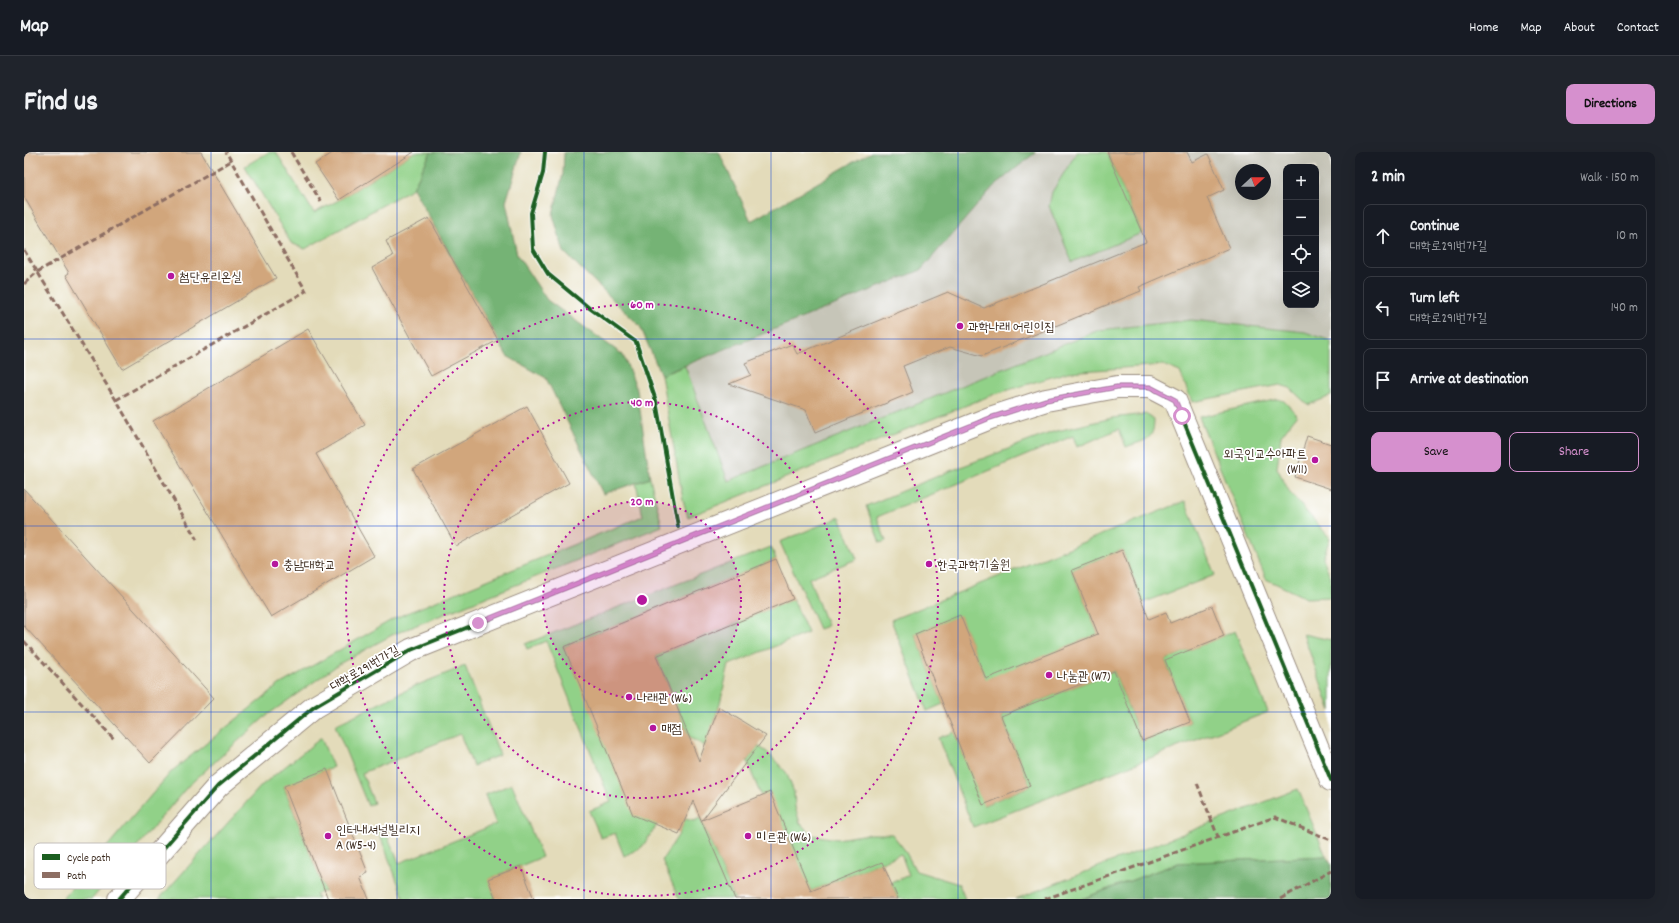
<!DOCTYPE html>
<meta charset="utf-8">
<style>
:root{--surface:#171b24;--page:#20242c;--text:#f1f3f6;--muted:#9ea1a6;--line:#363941;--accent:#d690ce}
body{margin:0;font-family:Dekko,"Poor Story",sans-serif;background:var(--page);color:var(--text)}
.controls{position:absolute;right:12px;top:12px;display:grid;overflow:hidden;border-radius:8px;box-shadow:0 4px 16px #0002}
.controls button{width:36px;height:36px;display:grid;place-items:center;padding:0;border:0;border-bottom:1px solid var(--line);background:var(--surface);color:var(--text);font:20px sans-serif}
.compass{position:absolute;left:1211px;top:12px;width:36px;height:36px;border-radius:50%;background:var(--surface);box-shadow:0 4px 16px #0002;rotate:68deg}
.stop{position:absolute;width:12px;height:12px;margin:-9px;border:3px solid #d690ce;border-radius:50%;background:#fff}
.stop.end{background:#d690ce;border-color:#fff;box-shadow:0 1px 4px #0008}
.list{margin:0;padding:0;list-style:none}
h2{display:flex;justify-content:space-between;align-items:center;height:52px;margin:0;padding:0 16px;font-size:17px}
h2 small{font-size:13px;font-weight:400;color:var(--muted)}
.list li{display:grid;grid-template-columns:26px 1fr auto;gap:12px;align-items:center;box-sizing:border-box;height:64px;margin:0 8px 8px;padding:0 8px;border:1px solid var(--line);border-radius:8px}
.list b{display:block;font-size:15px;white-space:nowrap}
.list p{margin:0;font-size:13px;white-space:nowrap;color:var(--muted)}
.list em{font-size:13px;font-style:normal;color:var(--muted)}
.actions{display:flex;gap:8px;padding:12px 16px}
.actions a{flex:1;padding:9px 0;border:1px solid var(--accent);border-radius:8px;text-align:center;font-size:14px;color:var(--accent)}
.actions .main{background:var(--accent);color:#111}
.icon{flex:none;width:22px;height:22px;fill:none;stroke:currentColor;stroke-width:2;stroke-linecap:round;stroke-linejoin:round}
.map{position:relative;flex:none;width:1307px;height:747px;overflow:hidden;border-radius:8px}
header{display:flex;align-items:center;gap:24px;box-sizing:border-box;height:56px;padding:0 20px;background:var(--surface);border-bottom:1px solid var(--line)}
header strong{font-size:19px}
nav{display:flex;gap:22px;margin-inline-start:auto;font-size:14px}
.intro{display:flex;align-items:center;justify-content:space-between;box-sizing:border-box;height:96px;padding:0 24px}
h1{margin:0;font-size:28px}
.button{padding:10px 18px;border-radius:8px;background:var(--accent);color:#111;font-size:14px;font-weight:700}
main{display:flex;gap:24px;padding:0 24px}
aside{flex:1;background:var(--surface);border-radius:8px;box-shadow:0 4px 16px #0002}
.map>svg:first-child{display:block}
.built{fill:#e3dbba}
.industrial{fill:#c6c5b8;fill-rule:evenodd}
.green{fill:#91d188;stroke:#667e53}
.forest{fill:#74b374;stroke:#586e49}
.building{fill:#d1a67b}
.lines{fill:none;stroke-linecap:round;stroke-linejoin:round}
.minor-casing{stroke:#9a8d80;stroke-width:24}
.minor{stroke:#fff;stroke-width:22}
.quiet{stroke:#8d6e63;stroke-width:3;stroke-dasharray:6 3;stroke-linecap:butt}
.cycleway-casing{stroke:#fff;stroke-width:6}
.cycleway{stroke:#1b5e20;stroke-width:4}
.route{stroke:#d690ce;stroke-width:5}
.grid{fill:none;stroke:#1d4ed8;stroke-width:1;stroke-opacity:0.55}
.ring{fill:none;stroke:#b5179e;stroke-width:2;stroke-dasharray:2 4}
.poi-dot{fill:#b5179e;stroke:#fff;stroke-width:1.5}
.labels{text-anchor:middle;stroke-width:3.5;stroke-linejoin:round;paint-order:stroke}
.poi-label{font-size:13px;fill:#3b2a1e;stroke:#fff;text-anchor:start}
.street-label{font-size:13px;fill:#3b2a1e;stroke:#fff}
.key{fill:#fff;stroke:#c4bfbc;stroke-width:1}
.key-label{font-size:11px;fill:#3b2a1e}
.centre{fill:#b5179e;stroke:#fff;stroke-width:2}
.ring-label{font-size:12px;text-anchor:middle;font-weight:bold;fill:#b5179e;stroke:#fff;stroke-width:3.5;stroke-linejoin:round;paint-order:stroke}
</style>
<header>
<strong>Map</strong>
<nav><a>Home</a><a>Map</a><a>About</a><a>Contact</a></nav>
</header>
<div class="intro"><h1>Find us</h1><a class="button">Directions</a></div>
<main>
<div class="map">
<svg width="1307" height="747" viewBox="0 0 1307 747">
<rect width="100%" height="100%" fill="#fff"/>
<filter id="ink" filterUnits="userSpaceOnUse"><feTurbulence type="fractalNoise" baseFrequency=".025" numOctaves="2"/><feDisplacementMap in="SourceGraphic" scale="8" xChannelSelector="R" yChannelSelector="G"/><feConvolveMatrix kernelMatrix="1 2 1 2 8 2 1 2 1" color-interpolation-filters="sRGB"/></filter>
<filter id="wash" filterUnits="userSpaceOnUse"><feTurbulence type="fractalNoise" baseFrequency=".012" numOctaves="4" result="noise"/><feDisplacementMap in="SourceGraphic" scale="16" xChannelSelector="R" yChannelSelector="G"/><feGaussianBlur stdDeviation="0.9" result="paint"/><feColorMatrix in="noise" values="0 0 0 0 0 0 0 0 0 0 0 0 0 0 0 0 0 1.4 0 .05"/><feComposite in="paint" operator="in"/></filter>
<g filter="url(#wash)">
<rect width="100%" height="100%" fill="#f9f0e2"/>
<polygon class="built" points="0,0 1012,0 969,35 1075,178 1307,189 1307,747 0,747"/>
<path class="industrial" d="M 1012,0 L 1307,0 L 1307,189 L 1281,180 L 1167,168 L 1075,178 L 704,329 L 661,214 L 897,118 L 969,35 ZM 1262,15 L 1292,15 L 1292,153 L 1262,153 ZM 1217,18 L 1241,18 L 1241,42 L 1217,42 Z"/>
<g class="green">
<polygon points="245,0 252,0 290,61 315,48 390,0 407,0 389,36 281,97 267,91 221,14"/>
<polygon points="1053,0 1083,0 1118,81 1048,110 1025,54 1028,40"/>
<polygon points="1167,168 1281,180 1307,189 1307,244 1284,253 1266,236 1256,233 1168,250 1156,220 1139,213 1044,220 968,243 664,365 659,348 637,223 661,214 704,329 1075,178"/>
<polygon points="1254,247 1260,249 1273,263 1257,284 1253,316 1266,341 1306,386 1299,406 1307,426 1307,445 1282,446 1242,427 1175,265"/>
<path d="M 1122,262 L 1130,268 C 1130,290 1120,288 1102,295 L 1095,277 L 1053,295 L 1049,284 L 853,365 L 862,389 L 856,391 L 842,354 L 926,319 L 1029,280 L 1088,266 Z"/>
<polygon points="626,326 638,374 368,483 315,512 242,564 164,634 68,747 38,747 148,619 255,533 371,466 619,364 612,331"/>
<polygon points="1161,349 1191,423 1119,451 1098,398 1048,418 1074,482 962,528 936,464 891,482 919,552 903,559 867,468"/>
<polygon points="816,365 833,407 785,426 803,474 795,477 756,390"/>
<polygon points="747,395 752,407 540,495 633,673 618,695 600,704 591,681 577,686 565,659 587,650 522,489 503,497 501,492"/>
<polygon points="769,447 784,481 705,513 695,555 681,594 666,586 632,504"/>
<polygon points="1211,479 1244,560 949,675 914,586 930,580 960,653 1006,634 977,564 1090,519 1118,589 1166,570 1141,508"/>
<polygon points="1279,482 1307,488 1307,559"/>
<polygon points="441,514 476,603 449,614 436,582 338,621 350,651 344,654 311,573 391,534"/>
<polygon points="297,586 309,615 260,635 301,739 292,742 294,747 135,747 238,633"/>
<polygon points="734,594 743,600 762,620 770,640 771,655 776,671 788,683 813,687 845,682 868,682 880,697 892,719 935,732 941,747 874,747 867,731 885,723 877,702 787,739 737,644 723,609"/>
<polygon points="488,632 518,705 465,727 472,747 380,747 355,681 361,678 375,711 472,672 461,643"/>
<polygon points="1274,637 1302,704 1154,711 1057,747 992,747"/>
<polygon points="676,666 711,747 655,747 638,708 655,682 661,667 670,669"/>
</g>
<g class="forest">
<polygon points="407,0 497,0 482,50 493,103 523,148 599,203 613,238 626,326 579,342 522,226 483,204 389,36"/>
<polygon points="540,0 695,0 727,69 847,0 1012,0 969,35 897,118 637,223 616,174 540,100 529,63 539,22"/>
<polygon points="1302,704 1307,712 1307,747 1058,747 1154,711"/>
</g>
<g id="blocks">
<g class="building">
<polygon points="0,0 177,0 252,126 98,217 42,123 45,121 0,45"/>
<polygon points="310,0 390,0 315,48 291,12"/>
<polygon points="1083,0 1163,0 1168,10 1184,2 1200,38 1183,46 1205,96 1115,135 1117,139 958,204 926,195 879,214 889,240 791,281 782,258 705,232 727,223 721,211 768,192 773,202 924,140 960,156 1122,90"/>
<polygon points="405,66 474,188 407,224 348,116 369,104 362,89"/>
<polygon points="284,177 341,273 292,302 350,404 247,465 129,269"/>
<polygon points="503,254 545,331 432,394 389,317"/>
<polygon points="1283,284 1307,292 1307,337 1271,325"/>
<polygon points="0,337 190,546 126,611 0,474"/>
<polygon points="1098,398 1125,467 1142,460 1146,471 1188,454 1200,484 1141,508 1166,570 1118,589 1090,519 977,564 1006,634 959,653 891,482 936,463 962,527 1074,482 1048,418"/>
<polygon points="752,407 769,447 632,504 675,609 695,555 742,584 678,668 746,640 787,739 858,710 874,747 711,747 669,649 655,682 609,663 540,495"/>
<polygon points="303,617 344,721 336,725 345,747 304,747 260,634"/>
<polygon points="497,714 510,747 472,747 464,727"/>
</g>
</g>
</g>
<g filter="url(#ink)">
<use href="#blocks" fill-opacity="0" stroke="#9a8d80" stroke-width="1"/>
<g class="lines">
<g class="minor-casing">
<polyline id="minor" points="95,747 194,634 290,555 387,498 966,266 1022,248 1093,235 1126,235 1151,248 1307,628"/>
</g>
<use href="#minor" class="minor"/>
<g class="quiet">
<polyline points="267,0 297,50"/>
<polyline points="0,98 92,248 173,388"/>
<polyline points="0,132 13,120 207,9"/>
<polyline points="92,248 282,139 202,0"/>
<polyline points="0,489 90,587"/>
<polyline points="1173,631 1194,685"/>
<polyline points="1021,747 1251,665 1307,688"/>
<polyline points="1256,747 1307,719"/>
</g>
<g class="cycleway-casing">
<g id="cycleway">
<polyline points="521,0 519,21 507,61 509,97 524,122 564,155 612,190 632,249 654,374"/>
<polyline points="95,747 194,634 290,555 387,498 966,266 1022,248 1093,235 1126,235 1151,248 1307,628"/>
</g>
</g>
<use href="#cycleway" class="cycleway"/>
</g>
</g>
<g class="lines" filter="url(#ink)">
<polyline class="route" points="454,471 966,266 1022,248 1093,235 1126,235 1151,248 1158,264"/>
</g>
<path class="grid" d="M 187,0 L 187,747M 373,0 L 373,747M 560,0 L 560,747M 747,0 L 747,747M 934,0 L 934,747M 1120,0 L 1120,747M 0,187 L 1307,187M 0,374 L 1307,374M 0,560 L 1307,560"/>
<circle cx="618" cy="448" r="99" fill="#b5179e" fill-opacity=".12"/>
<g class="ring">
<circle cx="618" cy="448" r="99"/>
<circle cx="618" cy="448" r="198"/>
<circle cx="618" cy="448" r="296"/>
</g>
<g class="poi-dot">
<circle cx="147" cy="124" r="4"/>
<circle cx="936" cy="174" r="4"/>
<circle cx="1291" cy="308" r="4"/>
<circle cx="251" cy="412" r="4"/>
<circle cx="905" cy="412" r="4"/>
<circle cx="1025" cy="523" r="4"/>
<circle cx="605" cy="545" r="4"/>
<circle cx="629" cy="576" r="4"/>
<circle cx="304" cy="684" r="4"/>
<circle cx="724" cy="684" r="4"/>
</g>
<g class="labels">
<g class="poi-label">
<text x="155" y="129">첨단유리온실</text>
<text x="944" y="179">과학나래 어린이집</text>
<text x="1283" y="306" text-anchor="end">외국인교수아파트<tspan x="1283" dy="15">(W11)</tspan></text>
<text x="259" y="417">충남대학교</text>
<text x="913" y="417">한국과학기술원</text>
<text x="1033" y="528">나눔관 (W7)</text>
<text x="613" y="550">나래관 (W6)</text>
<text x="637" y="581">매점</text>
<text x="312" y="682">인터내셔널빌리지<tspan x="312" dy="15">A (W5-4)</tspan></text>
<text x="732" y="689">미르관 (W6)</text>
</g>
<g class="street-label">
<text transform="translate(340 515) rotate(-30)" y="5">대학로291번가길</text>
</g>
</g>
<rect x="10" y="691" width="132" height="46" rx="6" class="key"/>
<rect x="18" y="702" width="18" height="6" fill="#1b5e20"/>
<rect x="18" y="720" width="18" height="6" fill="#8d6e63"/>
<g class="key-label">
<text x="43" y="709">Cycle path</text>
<text x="43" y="727">Path</text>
</g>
<circle cx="618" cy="448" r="6" class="centre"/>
<g class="ring-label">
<text x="618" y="156">60 m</text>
<text x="618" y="254">40 m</text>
<text x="618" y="353">20 m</text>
</g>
</svg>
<div class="controls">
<button>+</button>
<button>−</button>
<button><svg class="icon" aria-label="locate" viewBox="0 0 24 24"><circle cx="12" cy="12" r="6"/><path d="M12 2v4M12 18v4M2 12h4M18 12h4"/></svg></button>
<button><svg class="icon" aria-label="layers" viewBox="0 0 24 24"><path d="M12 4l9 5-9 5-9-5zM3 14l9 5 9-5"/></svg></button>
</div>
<svg class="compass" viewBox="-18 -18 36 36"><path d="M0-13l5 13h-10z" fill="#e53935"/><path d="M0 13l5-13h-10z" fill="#9ea1a6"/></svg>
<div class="stop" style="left:1158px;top:264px"></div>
<div class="stop end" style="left:454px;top:471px"></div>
</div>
<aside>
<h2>2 min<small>Walk · 150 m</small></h2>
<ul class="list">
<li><svg class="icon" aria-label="ahead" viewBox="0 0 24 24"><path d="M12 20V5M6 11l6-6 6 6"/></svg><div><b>Continue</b><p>대학로291번가길</p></div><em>10 m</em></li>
<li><svg class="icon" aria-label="left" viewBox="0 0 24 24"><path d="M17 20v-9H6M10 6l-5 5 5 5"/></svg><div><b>Turn left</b><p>대학로291번가길</p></div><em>140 m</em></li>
<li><svg class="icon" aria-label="arrive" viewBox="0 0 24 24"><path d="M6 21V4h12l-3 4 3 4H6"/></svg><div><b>Arrive at destination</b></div></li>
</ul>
<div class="actions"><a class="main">Save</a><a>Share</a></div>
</aside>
</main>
